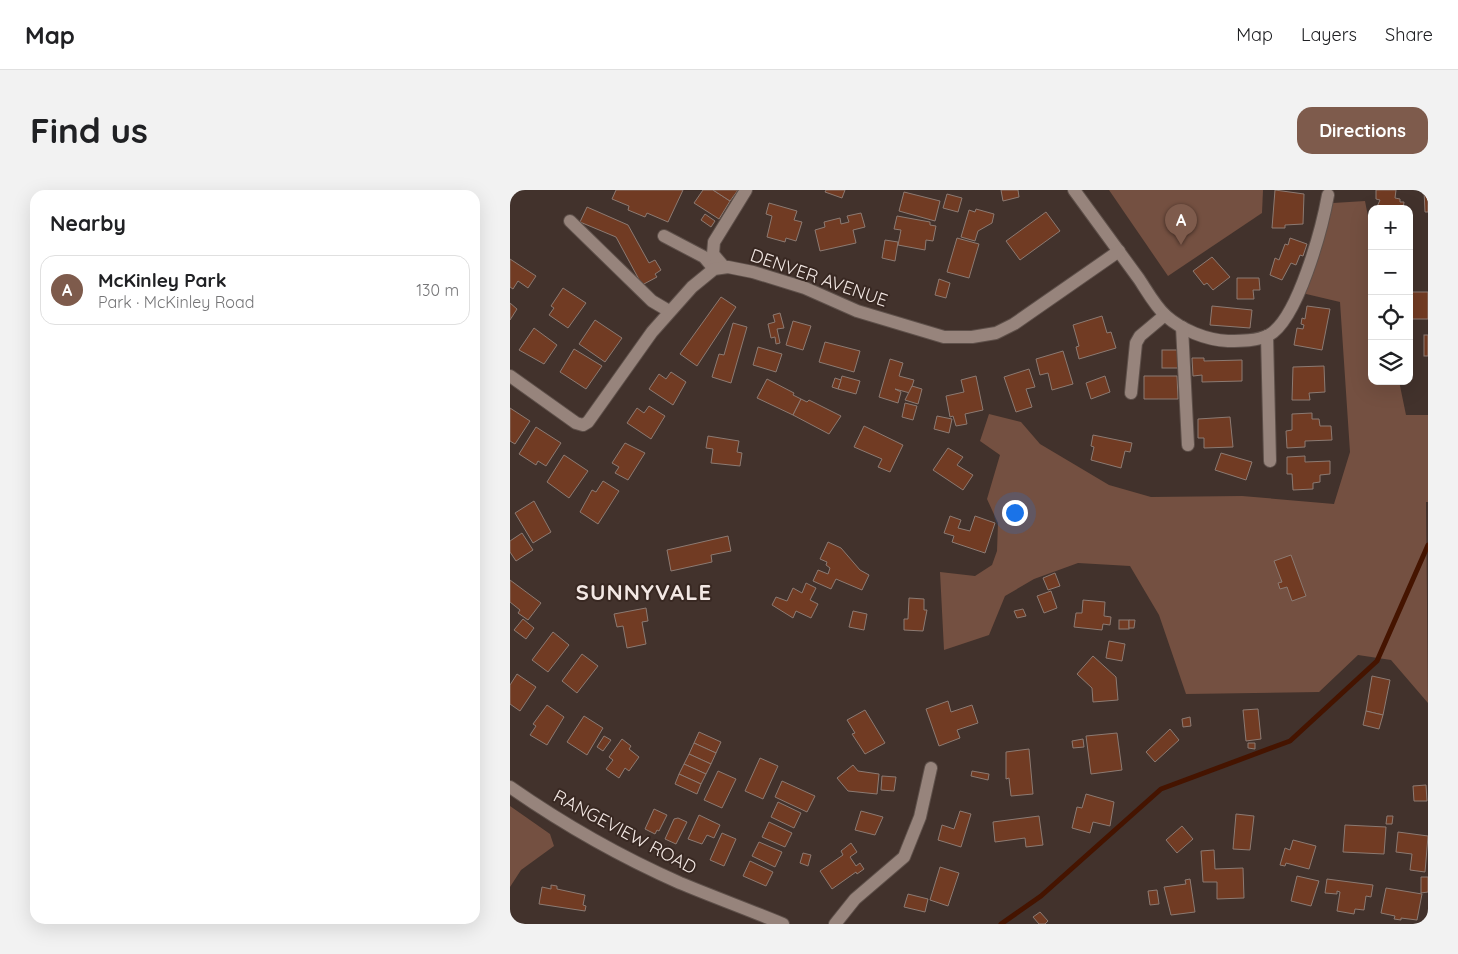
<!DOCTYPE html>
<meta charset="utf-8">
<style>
:root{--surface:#fff;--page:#f2f2f2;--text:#202124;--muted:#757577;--line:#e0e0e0;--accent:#7e5b4c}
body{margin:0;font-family:Quicksand,sans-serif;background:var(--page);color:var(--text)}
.controls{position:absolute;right:15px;top:15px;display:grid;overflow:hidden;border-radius:10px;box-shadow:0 5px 20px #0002}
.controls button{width:45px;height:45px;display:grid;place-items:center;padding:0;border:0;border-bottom:1px solid var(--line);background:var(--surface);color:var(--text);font:25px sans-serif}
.you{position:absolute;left:504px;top:322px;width:18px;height:18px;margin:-12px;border:4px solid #fff;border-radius:50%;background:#1a73e8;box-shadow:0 0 0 8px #1a73e833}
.badge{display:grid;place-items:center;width:32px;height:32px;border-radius:50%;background:var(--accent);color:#fff;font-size:16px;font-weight:700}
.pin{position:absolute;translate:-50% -41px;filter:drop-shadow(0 1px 2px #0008)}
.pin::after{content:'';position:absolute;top:26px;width:18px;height:15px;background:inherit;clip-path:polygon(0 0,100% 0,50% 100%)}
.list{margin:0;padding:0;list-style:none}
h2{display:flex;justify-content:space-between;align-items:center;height:65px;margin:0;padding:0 20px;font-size:21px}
h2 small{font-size:16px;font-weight:400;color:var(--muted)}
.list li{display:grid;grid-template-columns:32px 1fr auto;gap:15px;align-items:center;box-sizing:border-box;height:70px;margin:0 10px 10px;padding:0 10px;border:1px solid var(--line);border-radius:15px}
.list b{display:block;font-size:19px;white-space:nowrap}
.list p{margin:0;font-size:16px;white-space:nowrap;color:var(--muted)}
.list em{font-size:16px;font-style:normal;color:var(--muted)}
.icon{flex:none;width:28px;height:28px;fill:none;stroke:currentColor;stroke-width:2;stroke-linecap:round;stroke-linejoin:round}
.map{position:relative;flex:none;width:918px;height:734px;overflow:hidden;border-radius:15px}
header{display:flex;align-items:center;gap:30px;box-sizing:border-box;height:70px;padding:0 25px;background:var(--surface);border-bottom:1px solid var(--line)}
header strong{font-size:24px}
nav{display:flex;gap:28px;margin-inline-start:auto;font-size:18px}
.intro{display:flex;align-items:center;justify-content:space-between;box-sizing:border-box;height:120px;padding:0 30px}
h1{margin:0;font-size:35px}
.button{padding:12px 22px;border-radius:15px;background:var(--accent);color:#fff;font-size:18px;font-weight:700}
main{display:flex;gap:30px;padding:0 30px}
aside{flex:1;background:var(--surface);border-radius:15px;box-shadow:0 5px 20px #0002}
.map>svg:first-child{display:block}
.green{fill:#745041}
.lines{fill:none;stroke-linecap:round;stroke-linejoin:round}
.stream{stroke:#451400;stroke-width:5}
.building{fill:#713b23;stroke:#8c7a72}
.minor-casing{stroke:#5e504a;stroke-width:14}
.minor{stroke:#97847c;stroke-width:12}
.labels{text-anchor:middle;stroke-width:4;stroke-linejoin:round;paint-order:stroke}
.street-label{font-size:18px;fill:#f3e8e4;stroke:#382822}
.district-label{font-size:22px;font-weight:bold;letter-spacing:1px;fill:#f3e8e4;stroke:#382822}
</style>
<header>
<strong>Map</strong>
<nav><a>Map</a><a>Layers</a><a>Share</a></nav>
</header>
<div class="intro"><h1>Find us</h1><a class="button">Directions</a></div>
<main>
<aside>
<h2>Nearby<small></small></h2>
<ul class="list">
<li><span class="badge">A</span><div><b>McKinley Park</b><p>Park · McKinley Road</p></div><em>130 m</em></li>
</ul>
</aside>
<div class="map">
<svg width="918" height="734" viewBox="0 0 918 734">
<rect width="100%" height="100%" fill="#42322c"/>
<g class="green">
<polygon points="599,0 753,0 752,23 658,86"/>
<polygon points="855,11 862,47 862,191 889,191 896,225 918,225 918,312 916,312 918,513 881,470 848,465 809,502 676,504 649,425 620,376 568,373 524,389 495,406 479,445 434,460 430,382 465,386 482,375 487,361 488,333 477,309 490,265 470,251 479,224 511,232 530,254 599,295 641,307 732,306 824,314 840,262 830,112 792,103 823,13"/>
<polygon points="0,616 40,644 44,656 11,680 0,697"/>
</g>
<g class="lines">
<polyline class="stream" points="491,734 531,706 651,599 780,551 867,471 918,355"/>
</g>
<g class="building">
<polygon points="106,0 173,0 158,32 137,23 135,27 118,20 119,16 102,9"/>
<polygon points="193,0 203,0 220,11 209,29 184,13"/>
<polygon points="203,0 228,0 220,11"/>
<polygon points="316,0 335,0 332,8 315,2"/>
<polygon points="491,0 508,0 509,7 493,11"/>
<polygon points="765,0 794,4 793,34 775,35 775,38 762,38"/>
<polygon points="866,0 886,0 885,8 890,9 890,12 894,12 893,19 866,19 870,10 866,9"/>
<polygon points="914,0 918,0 918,22 915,22"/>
<polygon points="394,2 430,11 425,31 389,21"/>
<polygon points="437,4 452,8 448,22 433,18"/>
<polygon points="259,13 287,21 284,30 292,32 286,51 276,48 275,52 257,47 262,26 256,24"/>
<polygon points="77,17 118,35 139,73 145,70 151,80 145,84 147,87 132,95 106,47 70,32"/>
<polygon points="466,19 484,24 482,33 468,41 465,51 451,47 459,20 465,22"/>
<polygon points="536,22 550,41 510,70 496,51"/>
<polygon points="351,23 355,37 343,40 346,53 310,61 305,40 315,37 314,32 330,28 331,34 339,32 337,26"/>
<polygon points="195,24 205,31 201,37 191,30"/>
<polygon points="387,26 420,32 420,35 426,36 423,51 416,50 415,60 388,55 391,40 384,39"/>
<polygon points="447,48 469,54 459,88 437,82"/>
<polygon points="780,48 797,54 793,66 790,65 786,75 781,73 772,90 760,85 765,68 769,70 775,54 778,55"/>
<polygon points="375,50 388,52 385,71 372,68"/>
<polygon points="702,67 720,87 703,100 697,93 694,95 683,81"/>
<polygon points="0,69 26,86 18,98 8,91 3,99 0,97"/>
<polygon points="727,88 749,88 750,100 743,100 744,109 727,109"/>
<polygon points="429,89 440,93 436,108 425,105"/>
<polygon points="53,98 76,113 58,138 39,125 44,118 41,116"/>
<rect x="899" y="102" width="19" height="27"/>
<polygon points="211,107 226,117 187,176 170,164"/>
<polygon points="0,113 7,119 0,130"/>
<polygon points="702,116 742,120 740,138 700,135"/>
<polygon points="797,116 820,119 812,160 784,155 787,138 793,139 794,135 791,134 792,128 795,129"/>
<polygon points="270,123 274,138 267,139 270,153 266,154 265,147 261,148 258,134 265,132 263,125"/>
<polygon points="592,126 597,143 601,142 606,158 569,169 566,157 569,156 563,135"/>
<polygon points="85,130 112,148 95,172 69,154"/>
<polygon points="283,131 301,136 293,160 276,155"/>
<polygon points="223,133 237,137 221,193 202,187 209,164 214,165"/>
<polygon points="24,138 47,155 34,174 9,160"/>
<rect x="914" y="145" width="4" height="21"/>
<polygon points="315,152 350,161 344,182 309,172"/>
<polygon points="248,157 272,164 266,182 243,175"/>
<polygon points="64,159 92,176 76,199 50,182"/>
<rect x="652" y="160" width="17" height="18"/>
<polygon points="553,161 563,194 542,200 538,183 530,185 526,169"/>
<polygon points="682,168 694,168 694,171 732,170 732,191 692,192 692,185 683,186"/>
<polygon points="380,169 393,173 389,186 404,190 400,203 385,199 391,202 388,213 369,207"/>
<polygon points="814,176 815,202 799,203 800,210 782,210 783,177"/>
<polygon points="519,179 525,197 516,199 522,217 506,222 494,187"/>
<polygon points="161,182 176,192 163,215 139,199 149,184 156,189"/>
<polygon points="332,186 350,191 346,204 328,199"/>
<polygon points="466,186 473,220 455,224 457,234 446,236 443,226 440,227 436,206 454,202 451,190"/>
<polygon points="595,186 600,202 581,209 576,193"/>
<polygon points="634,186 667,186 668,209 634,209"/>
<polygon points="325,188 331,190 328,199 322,197"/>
<polygon points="257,189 284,203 283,205 291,209 283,225 247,208"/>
<polygon points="402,196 412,199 408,214 395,210"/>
<polygon points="291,209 297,212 299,210 331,226 319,244 283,225"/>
<polygon points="395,213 407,216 403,230 392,227"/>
<polygon points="139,216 155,226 141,249 117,233 127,218 134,223"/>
<polygon points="0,218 20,231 5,254 0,251"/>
<polygon points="802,223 802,229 809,229 810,236 821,236 822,250 795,251 795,257 777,258 776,241 782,240 782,224"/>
<polygon points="427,226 442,229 439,243 424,239"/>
<polygon points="720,227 723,257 694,258 694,248 688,248 688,229"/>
<polygon points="354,236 393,255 380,282 368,277 372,269 344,257"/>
<polygon points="26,237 51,253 36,276 28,271 26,275 9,264"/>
<polygon points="583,245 622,253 620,262 615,261 611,278 581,270 584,257 581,256"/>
<polygon points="198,246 229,251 227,262 232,263 230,276 201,273 203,259 196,258"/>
<polygon points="115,253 135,263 118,290 105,283 109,277 102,273"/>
<polygon points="438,258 453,267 447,275 463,285 453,300 423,280"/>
<polygon points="711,263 742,272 736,290 705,280"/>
<polygon points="54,265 78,281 59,308 37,292"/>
<polygon points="795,266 795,272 820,271 820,284 810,285 810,292 803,293 803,299 783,300 782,284 777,284 777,267"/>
<polygon points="93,291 109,301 88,334 70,322 82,300 86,302"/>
<polygon points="24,311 41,342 23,353 5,323"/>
<polygon points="440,326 451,330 448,338 460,341 465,326 485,333 475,363 442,352 444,346 434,343"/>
<polygon points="12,343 23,360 6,371 0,362 0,351"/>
<polygon points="218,346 221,361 201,365 202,372 161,381 157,360"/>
<polygon points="318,352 331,358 350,380 359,385 352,400 326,389 321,399 303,391 308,380 318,384 320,378 316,375 317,372 310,369"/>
<polygon points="781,365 796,406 782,411 777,397 770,399 768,393 772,392 764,371"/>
<polygon points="545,383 550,396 538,400 533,388"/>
<polygon points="0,390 31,413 18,430 8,423 10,420 0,412"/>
<polygon points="296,393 306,398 300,410 308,414 301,428 286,421 283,428 262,415 266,407 277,411 283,398 292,403"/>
<polygon points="541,401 547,418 534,423 527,406"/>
<polygon points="399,408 414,409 414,420 417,420 413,441 394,440 394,429 398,429"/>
<polygon points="573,410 595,412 594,426 601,427 600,435 593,434 592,440 564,437 566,423 572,423"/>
<polygon points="136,418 138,431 132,432 136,454 117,458 113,436 107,437 104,424"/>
<polygon points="513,419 516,426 507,428 504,421"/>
<polygon points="343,421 357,424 354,440 339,437"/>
<polygon points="13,429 24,438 16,449 4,440"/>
<rect x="609" y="430" width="10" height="9"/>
<polygon points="619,430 625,430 624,438 619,438"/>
<polygon points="43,442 59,455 38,482 22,470"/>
<polygon points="599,451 615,454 612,471 596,468"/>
<polygon points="72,464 88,476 67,503 52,491"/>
<polygon points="583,466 606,487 608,510 583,512 582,498 567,484"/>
<polygon points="7,484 26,497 10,521 0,514 0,495"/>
<polygon points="862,486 880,490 873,525 856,521"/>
<polygon points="438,511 441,522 462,515 468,533 447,540 450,548 429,556 416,519"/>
<polygon points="37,515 54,527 37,555 20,545 26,536 23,534"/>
<polygon points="748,519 751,549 736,551 733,520"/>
<polygon points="355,520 375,553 355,564 342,544 345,543 337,530"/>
<polygon points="856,521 873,525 869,539 853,535"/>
<polygon points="74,526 93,538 77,565 57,552"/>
<polygon points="680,527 681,536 673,537 672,529"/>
<polygon points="660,539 669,550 645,572 636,562"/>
<polygon points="189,542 211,552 206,563 184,553"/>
<polygon points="607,543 612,580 581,584 576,546"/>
<polygon points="94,546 101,550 93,561 87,557"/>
<polygon points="112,549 121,556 119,559 129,567 119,581 115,578 109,588 96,579 103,570 99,567"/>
<polygon points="573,549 574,557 563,558 562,551"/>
<polygon points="184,553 206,563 201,574 179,564"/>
<polygon points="738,553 745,553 745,559 738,558"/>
<polygon points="519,559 523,604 501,606 499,588 496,589 496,562"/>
<polygon points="179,564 201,574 196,584 174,574"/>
<polygon points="250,568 268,576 253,609 235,601"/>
<polygon points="174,574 196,584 191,594 169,584"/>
<polygon points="343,575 348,581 369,584 367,604 338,601 327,588"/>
<polygon points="208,581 226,589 212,618 194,610"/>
<polygon points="462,581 479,584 478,590 461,586"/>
<polygon points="169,584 191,594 187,604 165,594"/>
<polygon points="372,586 386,587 384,601 371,600"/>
<polygon points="272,591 305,606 297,622 265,607"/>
<polygon points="916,595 917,611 904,611 903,596"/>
<polygon points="576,604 604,612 600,636 583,632 580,643 562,638 567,617 572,618"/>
<polygon points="268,612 291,623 284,638 261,627"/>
<polygon points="144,619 157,625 149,641 147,640 145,644 135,639"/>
<polygon points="351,621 373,627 365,645 345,640"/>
<polygon points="450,621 461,624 451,657 428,650 432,635 444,639"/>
<polygon points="726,624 744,626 740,660 723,659"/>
<polygon points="189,625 210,635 204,648 197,645 192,654 178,649"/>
<polygon points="529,626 533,655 516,657 515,648 485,652 483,632"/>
<polygon points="877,626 883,626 882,634 876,634"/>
<polygon points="168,628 177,632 166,654 155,649 164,629"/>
<polygon points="259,632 282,643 275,657 252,647"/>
<polygon points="835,635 876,637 874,664 833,662"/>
<polygon points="672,636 683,649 667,663 656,650"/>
<polygon points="888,642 918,646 915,682 900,680 902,664 886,662"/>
<polygon points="212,643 226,649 214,676 200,670"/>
<polygon points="783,650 806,656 799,679 776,673 775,676 770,675 775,658 780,660"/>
<polygon points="249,652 272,662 265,677 242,666"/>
<polygon points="341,653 347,662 340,667 346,676 350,673 354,679 347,684 346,682 322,699 310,681 333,665 331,661"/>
<polygon points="704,660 705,679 733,678 734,708 707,709 707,692 693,692 691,661"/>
<polygon points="293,663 301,665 298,676 290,673"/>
<polygon points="240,671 263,682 256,696 233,686"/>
<polygon points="430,677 449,683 438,716 420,710"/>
<polygon points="787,686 809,691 801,716 781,711"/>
<polygon points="911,687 918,687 918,702 911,703"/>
<polygon points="680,689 685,722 661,725 654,697 676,694 675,690"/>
<polygon points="817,689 863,695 861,707 856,706 854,720 845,719 844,724 827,721 830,702 827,701 827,704 815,703"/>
<polygon points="41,695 47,696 47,699 75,705 73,715 76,716 75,721 29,714 32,697 41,699"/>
<polygon points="876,698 912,704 907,730 891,728 891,730 884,729 885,726 871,723"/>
<polygon points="647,700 649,714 640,715 638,701"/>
<polygon points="398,704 418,709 415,722 394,717"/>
<polygon points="530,722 538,731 535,734 529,734 523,727"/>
</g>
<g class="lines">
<g class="minor-casing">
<g id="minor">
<path d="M 564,0 C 586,30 607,59 629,89 C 637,101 645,116 656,126 C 672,140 696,150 718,151 C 731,151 747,151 759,145 C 788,129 812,38 818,5"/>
<polyline points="60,31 142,111 159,121"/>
<polyline points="154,46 194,67 204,79"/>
<polyline points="214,77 203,64 204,52 236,0"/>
<polyline points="672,137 678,255"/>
<polyline points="757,146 760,271"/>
<polyline points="0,186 66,233 73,235 78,232 142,142 182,97 204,79 218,77 243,82 295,98 347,121 434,147 462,147 486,143 504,134 609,61"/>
<polyline points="621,203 626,153 630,146 655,125"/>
<path d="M 0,597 C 53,634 111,667 170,693 C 204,707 239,720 273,734"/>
<polyline points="325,734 345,709 394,667 410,627 421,578"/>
</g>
</g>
<use href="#minor" class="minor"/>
</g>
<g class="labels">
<g class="street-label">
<text transform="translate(309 88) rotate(19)" y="6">DENVER AVENUE</text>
<text transform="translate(115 642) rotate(28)" y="6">RANGEVIEW ROAD</text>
</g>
<g class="district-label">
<text x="134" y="410">SUNNYVALE</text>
</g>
</g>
</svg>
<div class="controls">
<button>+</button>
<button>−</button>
<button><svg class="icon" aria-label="locate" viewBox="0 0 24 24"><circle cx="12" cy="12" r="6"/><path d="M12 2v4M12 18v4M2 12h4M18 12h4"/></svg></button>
<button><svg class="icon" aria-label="layers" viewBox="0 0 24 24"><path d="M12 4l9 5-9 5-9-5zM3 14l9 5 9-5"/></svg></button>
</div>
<div class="you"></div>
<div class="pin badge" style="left:671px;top:55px">A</div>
</div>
</main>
